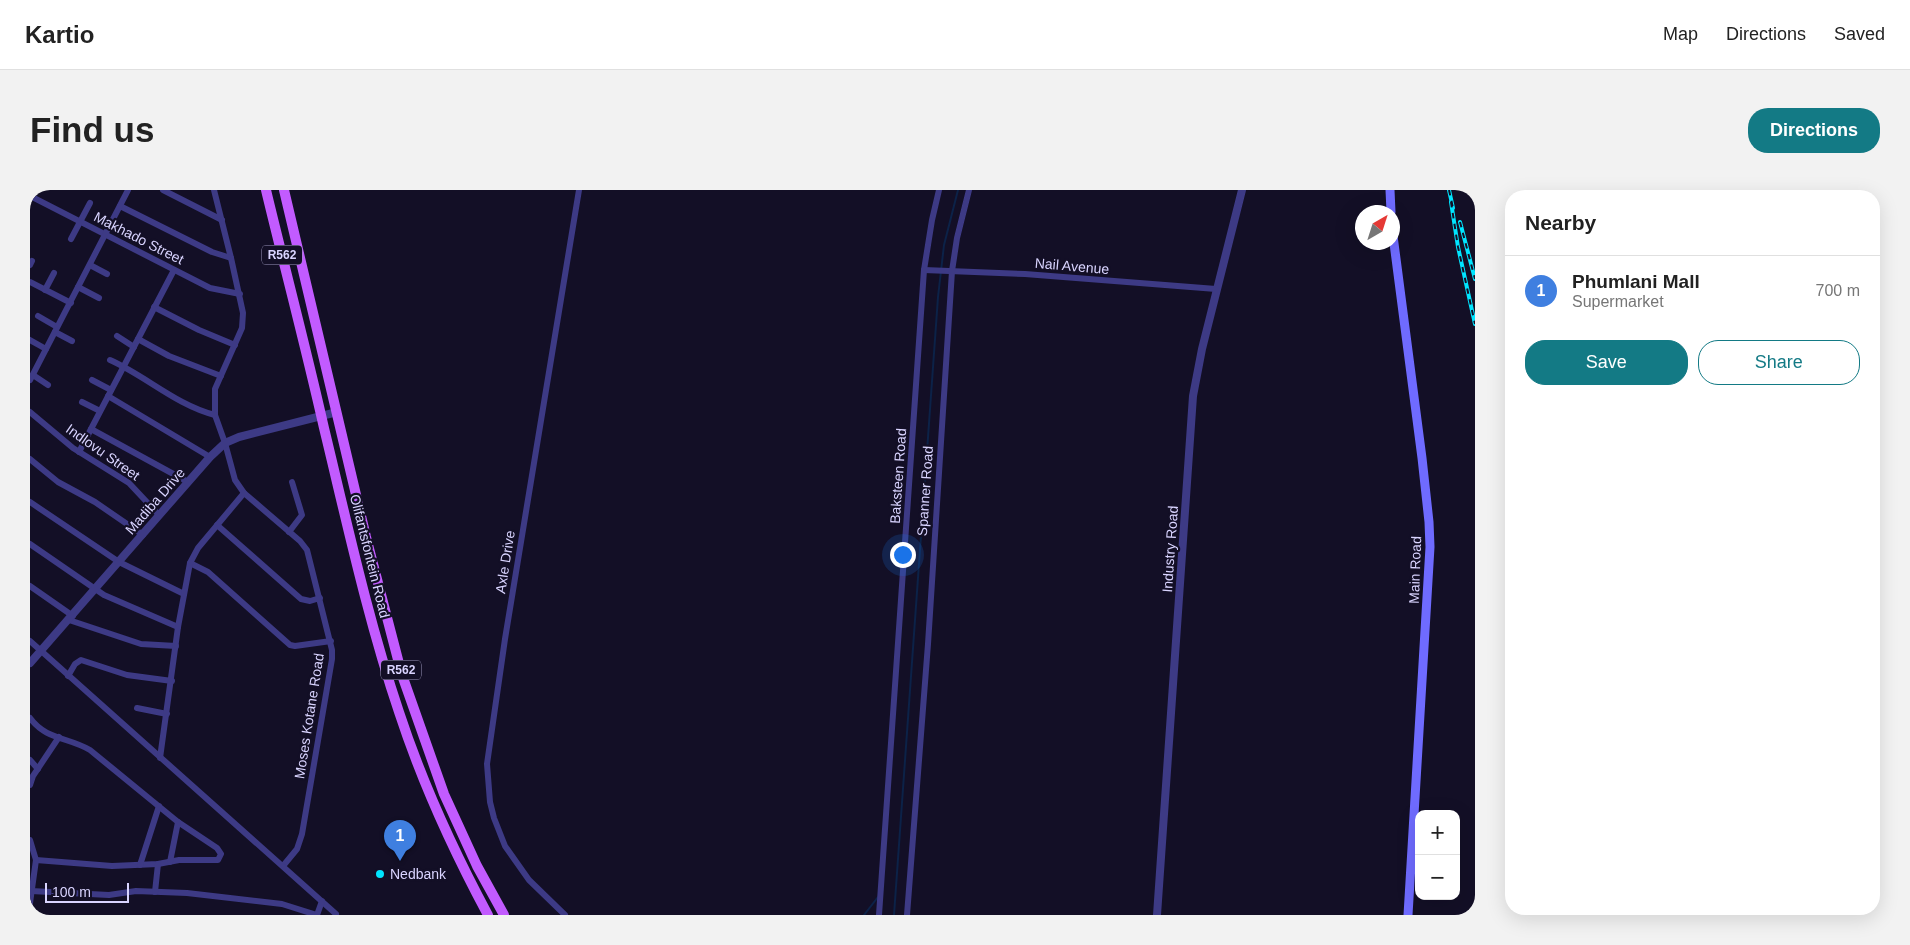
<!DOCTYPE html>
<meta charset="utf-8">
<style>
:root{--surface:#fff;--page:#f2f2f2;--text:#222;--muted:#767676;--line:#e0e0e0;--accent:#137a85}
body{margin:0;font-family:Arial,sans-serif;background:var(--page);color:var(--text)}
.controls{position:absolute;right:15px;bottom:15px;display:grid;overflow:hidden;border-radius:10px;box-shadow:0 5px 20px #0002}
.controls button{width:45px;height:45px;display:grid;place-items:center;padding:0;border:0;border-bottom:1px solid var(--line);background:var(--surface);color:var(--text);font:25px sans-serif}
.compass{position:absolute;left:1325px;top:15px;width:45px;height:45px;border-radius:50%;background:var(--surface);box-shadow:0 5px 20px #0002;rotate:39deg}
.scale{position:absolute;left:15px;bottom:12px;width:84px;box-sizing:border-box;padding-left:5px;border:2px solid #d9d4ff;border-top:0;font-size:14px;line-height:18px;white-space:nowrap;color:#d9d4ff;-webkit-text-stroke:4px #130f26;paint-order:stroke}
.you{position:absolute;left:872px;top:364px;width:18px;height:18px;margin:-12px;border:4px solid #fff;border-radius:50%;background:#1a73e8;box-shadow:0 0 0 8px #1a73e833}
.badge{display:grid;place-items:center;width:32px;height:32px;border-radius:50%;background:var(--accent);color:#fff;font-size:16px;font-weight:700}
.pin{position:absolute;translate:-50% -41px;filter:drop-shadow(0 1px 2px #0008)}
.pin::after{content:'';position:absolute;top:26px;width:18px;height:15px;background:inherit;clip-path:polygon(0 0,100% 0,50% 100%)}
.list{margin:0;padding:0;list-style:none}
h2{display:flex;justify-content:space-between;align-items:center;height:65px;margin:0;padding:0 20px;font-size:21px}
h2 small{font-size:16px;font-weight:400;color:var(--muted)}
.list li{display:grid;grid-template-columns:32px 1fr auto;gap:15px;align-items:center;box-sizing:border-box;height:70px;padding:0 20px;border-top:1px solid var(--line)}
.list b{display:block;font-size:19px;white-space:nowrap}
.list p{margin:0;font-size:16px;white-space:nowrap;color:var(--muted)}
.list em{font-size:16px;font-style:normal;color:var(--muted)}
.actions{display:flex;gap:10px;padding:15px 20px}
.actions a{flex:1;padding:11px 0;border:1px solid var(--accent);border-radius:20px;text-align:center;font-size:18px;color:var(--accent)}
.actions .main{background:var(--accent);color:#fff}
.map{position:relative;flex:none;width:1445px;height:725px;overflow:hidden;border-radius:20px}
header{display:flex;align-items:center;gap:30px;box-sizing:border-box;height:70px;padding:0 25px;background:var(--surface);border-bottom:1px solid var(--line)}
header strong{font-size:24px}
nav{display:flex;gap:28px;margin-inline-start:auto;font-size:18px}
.intro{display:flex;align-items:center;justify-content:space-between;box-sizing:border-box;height:120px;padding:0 30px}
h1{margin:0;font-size:35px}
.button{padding:12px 22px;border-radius:20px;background:var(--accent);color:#fff;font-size:18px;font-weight:700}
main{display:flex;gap:30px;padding:0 30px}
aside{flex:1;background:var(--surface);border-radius:20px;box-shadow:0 5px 20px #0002}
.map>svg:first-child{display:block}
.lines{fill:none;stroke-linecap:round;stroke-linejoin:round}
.stream{stroke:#0c2248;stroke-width:2}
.minor{stroke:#3d3a85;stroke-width:6}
.tertiary{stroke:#3d3a85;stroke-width:8}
.secondary{stroke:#6f6bff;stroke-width:9}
.primary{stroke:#c25bff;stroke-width:10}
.rail-casing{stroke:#00e5ff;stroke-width:4}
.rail{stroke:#130f26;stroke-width:2;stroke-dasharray:5.5;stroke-linecap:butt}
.poi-dot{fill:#00e5ff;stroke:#130f26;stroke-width:2}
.labels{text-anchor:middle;stroke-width:4.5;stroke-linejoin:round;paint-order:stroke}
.shield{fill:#130f26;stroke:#9e99be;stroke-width:1}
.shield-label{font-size:12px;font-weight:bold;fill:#d9d4ff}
.street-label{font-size:14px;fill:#d9d4ff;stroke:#130f26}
.poi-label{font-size:14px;fill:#d9d4ff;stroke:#130f26;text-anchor:start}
</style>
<header>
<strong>Kartio</strong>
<nav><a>Map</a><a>Directions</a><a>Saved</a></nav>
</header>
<div class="intro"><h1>Find us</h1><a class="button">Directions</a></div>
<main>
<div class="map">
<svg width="1445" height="725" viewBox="0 0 1445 725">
<rect width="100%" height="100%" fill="#130f26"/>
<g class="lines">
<g class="stream">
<polyline points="834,725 848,707"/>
<polyline points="864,725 908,107 914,55 928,0"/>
</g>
<g class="minor">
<polyline points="133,0 192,30"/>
<polyline points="184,0 201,68 213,123 212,138 185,199 185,225 195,253 205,290 214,303 270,351 277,360 302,460 302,469 272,644 267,659 253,676"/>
<polyline points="0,6 180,98 210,104"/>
<polyline points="90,16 182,62 201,68"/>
<polyline points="41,49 60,13"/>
<polyline points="0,75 2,71"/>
<polyline points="60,75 77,84"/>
<polyline points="894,80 995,84 1186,99"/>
<polyline points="0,92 41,113"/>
<polyline points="48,97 69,108"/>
<polyline points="15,100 24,83"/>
<polyline points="124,117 169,140 205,155"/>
<polyline points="8,126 27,137"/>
<polyline points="25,142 42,151"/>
<polyline points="87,146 104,157"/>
<polyline points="108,149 139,166 191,186"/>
<polyline points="0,150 16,159"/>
<path d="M 80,170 C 116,186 146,215 185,225"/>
<polyline points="3,185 18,195"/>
<polyline points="0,190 98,0"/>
<polyline points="62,190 81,200"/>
<polyline points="78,206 180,267"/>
<polyline points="52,212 70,221"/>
<polyline points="0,222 43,258 99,293 129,325"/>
<polyline points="61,239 158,292"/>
<polyline points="49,262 144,80"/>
<polyline points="0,269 28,292 65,312 113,345"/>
<polyline points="0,312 89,372 154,404"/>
<polyline points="187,335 271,409 280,411 290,408"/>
<polyline points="259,342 272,325 262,292"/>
<polyline points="0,354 74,405 148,437"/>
<polyline points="160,373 178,382 260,455 265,456 301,451"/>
<polyline points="0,396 43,426"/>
<polyline points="39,430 111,454 146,456"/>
<polyline points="0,451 306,724"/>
<polyline points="38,486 45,474 51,470 97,485 142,491"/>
<polyline points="107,518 137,524"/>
<path d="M 0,528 C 16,550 38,547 60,560 L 148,632 L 187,658 L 191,664 L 188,670 L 149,670 L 128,674 L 82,676 L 6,670"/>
<polyline points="130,568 148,437 160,373 168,358 214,303"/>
<polyline points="0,570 8,579"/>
<polyline points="0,595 3,586 29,547"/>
<polyline points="0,650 6,670 0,713"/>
<polyline points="140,672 148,632"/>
<polyline points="110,675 129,616"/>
<polyline points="1,701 79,705 106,701 157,703 252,714 287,725 292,711"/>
<polyline points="125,702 128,674"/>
<polyline points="535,725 499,690 475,656 464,628 460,612 457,574 475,449 549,0"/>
<polyline points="849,725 894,80 902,30 909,0"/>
<polyline points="877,725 898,454 922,81 927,48 939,0"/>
</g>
<g class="tertiary">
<polyline points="0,473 180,267 195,253 209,247 307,222"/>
<polyline points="1127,725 1163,206 1172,159 1212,0"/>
</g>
<g class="secondary">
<polyline points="1360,0 1361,22"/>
<polyline points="1362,38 1392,268 1399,332 1400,357 1378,725"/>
</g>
<g class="primary">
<path d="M 236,0 C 255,79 276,158 294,238 C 317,333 338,430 369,522 C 392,592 423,660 458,725"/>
<polyline points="254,0 336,347 372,485 414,604 447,676 474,725"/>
</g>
<g class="rail-casing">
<g id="rail">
<polyline points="1419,0 1423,18"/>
<polyline points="1421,12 1428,57 1445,134"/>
<polyline points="1430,32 1445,89"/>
</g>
</g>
<use href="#rail" class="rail"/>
</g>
<circle class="poi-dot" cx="350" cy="684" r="5"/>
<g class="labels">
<g class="shield">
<rect x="232" y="55.5" width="40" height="19" rx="4"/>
<rect x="351" y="470.5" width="40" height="19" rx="4"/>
</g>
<g class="shield-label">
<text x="252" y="69">R562</text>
<text x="371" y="484">R562</text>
</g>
<g class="street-label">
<text transform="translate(109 48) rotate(27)" y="5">Makhado Street</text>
<text transform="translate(1042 76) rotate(5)" y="5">Nail Avenue</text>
<text transform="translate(73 262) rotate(35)" y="5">Indlovu Street</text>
<text transform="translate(868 286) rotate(-86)" y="5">Baksteen Road</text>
<text transform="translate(895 301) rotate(-86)" y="5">Spanner Road</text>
<text transform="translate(125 311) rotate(-49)" y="5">Madiba Drive</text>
<text transform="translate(1140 359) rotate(-86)" y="5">Industry Road</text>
<text transform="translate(340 366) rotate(76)" y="5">Olifantsfontein Road</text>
<text transform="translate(475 372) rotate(-81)" y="5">Axle Drive</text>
<text transform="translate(1385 380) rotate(-88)" y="5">Main Road</text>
<text transform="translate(279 526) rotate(-81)" y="5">Moses Kotane Road</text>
</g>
<g class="poi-label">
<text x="360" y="689">Nedbank</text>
</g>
</g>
</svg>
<div class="controls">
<button>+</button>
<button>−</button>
</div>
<svg class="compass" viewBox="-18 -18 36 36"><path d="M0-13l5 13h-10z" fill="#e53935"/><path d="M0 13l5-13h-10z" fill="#767676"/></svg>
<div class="scale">100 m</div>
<div class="you"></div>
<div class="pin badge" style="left:370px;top:671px;background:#3f7fe0">1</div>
</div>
<aside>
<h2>Nearby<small></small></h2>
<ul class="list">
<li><span class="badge" style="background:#3f7fe0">1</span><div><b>Phumlani Mall</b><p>Supermarket</p></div><em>700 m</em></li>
</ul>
<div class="actions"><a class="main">Save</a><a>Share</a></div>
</aside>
</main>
